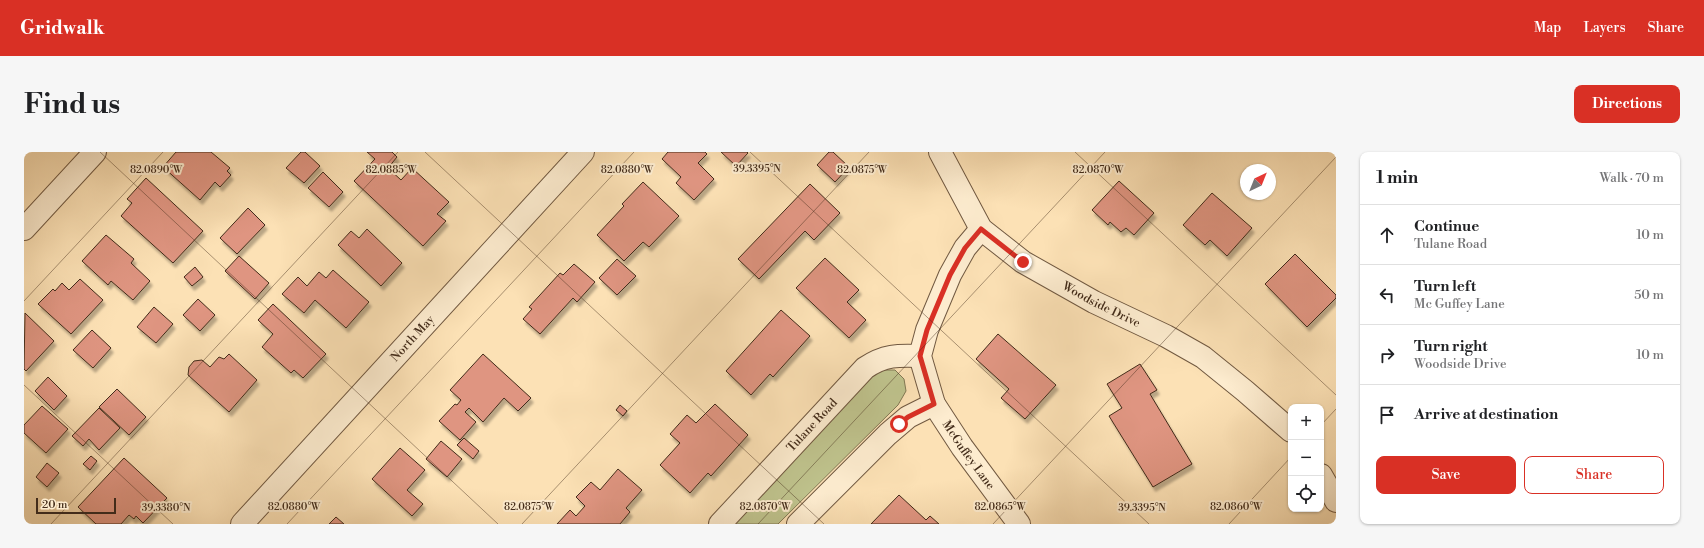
<!DOCTYPE html>
<meta charset="utf-8">
<style>
:root{--surface:#fff;--page:#f6f6f6;--text:#202124;--muted:#757577;--line:#e0e0e0;--accent:#d93025}
body{margin:0;font-family:"Libre Bodoni",serif;background:var(--page);color:var(--text)}
.controls{position:absolute;right:12px;bottom:12px;display:grid;overflow:hidden;border-radius:8px;box-shadow:0 1px 3px #0004}
.controls button{width:36px;height:36px;display:grid;place-items:center;padding:0;border:0;border-bottom:1px solid var(--line);background:var(--surface);color:var(--text);font:20px sans-serif}
.compass{position:absolute;left:1216px;top:12px;width:36px;height:36px;border-radius:50%;background:var(--surface);box-shadow:0 1px 3px #0004;rotate:43deg}
.scale{position:absolute;left:12px;bottom:10px;width:80px;box-sizing:border-box;padding-left:4px;border:2px solid #432c1a;border-top:0;font-size:11px;line-height:14px;white-space:nowrap;color:#432c1a;-webkit-text-stroke:3px #fdeccf;paint-order:stroke}
.stop{position:absolute;width:12px;height:12px;margin:-9px;border:3px solid #d93025;border-radius:50%;background:#fff}
.stop.end{background:#d93025;border-color:#fff;box-shadow:0 1px 4px #0008}
.list{margin:0;padding:0;list-style:none}
h2{display:flex;justify-content:space-between;align-items:center;height:52px;margin:0;padding:0 16px;font-size:17px}
h2 small{font-size:13px;font-weight:400;color:var(--muted)}
.list li{display:grid;grid-template-columns:26px 1fr auto;gap:12px;align-items:center;box-sizing:border-box;height:60px;padding:0 16px;border-top:1px solid var(--line)}
.list b{display:block;font-size:15px;white-space:nowrap}
.list p{margin:0;font-size:13px;white-space:nowrap;color:var(--muted)}
.list em{font-size:13px;font-style:normal;color:var(--muted)}
.actions{display:flex;gap:8px;padding:12px 16px}
.actions a{flex:1;padding:9px 0;border:1px solid var(--accent);border-radius:8px;text-align:center;font-size:14px;color:var(--accent)}
.actions .main{background:var(--accent);color:#fff}
.icon{flex:none;width:22px;height:22px;fill:none;stroke:currentColor;stroke-width:2;stroke-linecap:round;stroke-linejoin:round}
.map{position:relative;flex:none;width:1312px;height:372px;overflow:hidden;border-radius:8px}
header{display:flex;align-items:center;gap:24px;box-sizing:border-box;height:56px;padding:0 20px;background:var(--accent);color:#fff}
header strong{font-size:19px}
nav{display:flex;gap:22px;margin-inline-start:auto;font-size:14px}
.intro{display:flex;align-items:center;justify-content:space-between;box-sizing:border-box;height:96px;padding:0 24px}
h1{margin:0;font-size:28px}
.button{padding:10px 18px;border-radius:8px;background:var(--accent);color:#fff;font-size:14px;font-weight:700}
main{display:flex;gap:24px;padding:0 24px}
aside{flex:1;background:var(--surface);border-radius:8px;box-shadow:0 1px 3px #0004}
.map>svg:first-child{display:block}
.green{fill:#bfc38d;stroke:#817854}
.building{fill:#df9581;stroke:#432c1a;filter:url(#shadow)}
.lines{fill:none;stroke-linecap:round;stroke-linejoin:round}
.street-casing{stroke:#715941;stroke-width:24}
.street{stroke:#fdeccf;stroke-width:22}
.route{stroke:#d93025;stroke-width:5}
.ticks{fill:none;stroke:#432c1a;stroke-width:1;stroke-opacity:0.45}
.labels{text-anchor:middle;stroke-width:4;stroke-linejoin:round;paint-order:stroke}
.street-label{font-size:12px;fill:#432c1a;stroke:#fdeccf}
.ticks-label{font-size:10px;text-anchor:middle;fill:#432c1a;stroke:#fdeccf;stroke-width:4;stroke-linejoin:round;paint-order:stroke}
</style>
<header>
<strong>Gridwalk</strong>
<nav><a>Map</a><a>Layers</a><a>Share</a></nav>
</header>
<div class="intro"><h1>Find us</h1><a class="button">Directions</a></div>
<main>
<div class="map">
<svg width="1312" height="372" viewBox="0 0 1312 372">
<defs>
<filter id="shadow"><feDropShadow dx="2.5" dy="4.5" stdDeviation="1" flood-color="#0004"/></filter>
</defs>
<rect width="100%" height="100%" fill="#fce1b5"/>
<filter id="stains"><feTurbulence type="fractalNoise" baseFrequency=".005" numOctaves="4"/><feColorMatrix values="0 0 0 0 .2 0 0 0 0 .09 0 0 0 0 .02 0 0 0 .5 -.17"/></filter>
<radialGradient id="worn" r=".72"><stop offset=".6" stop-color="#630" stop-opacity="0"/><stop offset="1" stop-color="#630" stop-opacity=".3"/></radialGradient>
<polygon class="green" points="854,218 871,218 880,227 882,239 874,253 754,372 705,372"/>
<g class="building">
<polygon points="152,0 187,0 206,16 203,19 207,23 196,35 191,30 176,48 139,15"/>
<polygon points="277,0 281,0 296,14 280,31 262,16"/>
<polygon points="343,0 368,0 373,5 364,16 377,28 388,16 425,50 413,62 422,69 399,94 330,29 351,7"/>
<polygon points="644,0 681,0 683,2 674,11 690,27 670,48 652,31 657,25 638,7"/>
<polygon points="697,0 723,0 724,1 712,14"/>
<polygon points="805,0 809,0 825,15 811,30 793,13"/>
<polygon points="299,20 319,40 305,55 284,36"/>
<polygon points="122,26 179,79 149,111 97,64 108,51 103,47"/>
<polygon points="1095,29 1130,61 1110,83 1102,76 1097,80 1086,70 1084,73 1068,58"/>
<polygon points="619,30 655,64 625,95 619,90 600,109 573,83 600,54 598,52"/>
<polygon points="786,32 816,61 790,88 781,79 735,127 714,107"/>
<polygon points="1188,41 1228,76 1203,104 1186,88 1181,93 1159,73"/>
<polygon points="224,56 241,73 213,102 196,86"/>
<polygon points="343,77 378,111 357,134 314,93 327,79 335,86"/>
<polygon points="82,83 110,107 107,111 126,129 109,148 87,129 84,133 58,109"/>
<polygon points="1271,102 1312,143 1312,146 1283,175 1241,132"/>
<polygon points="215,104 245,131 231,147 201,119"/>
<polygon points="801,106 835,138 823,150 842,168 825,186 772,136"/>
<polygon points="593,107 612,124 593,143 575,126"/>
<polygon points="550,112 571,130 553,150 549,146 516,182 499,167 508,157 505,155 536,121 539,123"/>
<polygon points="171,115 179,125 168,134 160,125"/>
<polygon points="309,118 345,150 322,176 291,148 280,161 258,142 274,125 283,134 295,120 302,126"/>
<polygon points="56,127 79,148 47,182 14,152 29,137 31,139 38,131 45,138"/>
<polygon points="174,147 191,163 176,179 159,163"/>
<polygon points="249,152 302,202 279,226 270,218 267,221 238,195 249,182 234,168"/>
<polygon points="130,155 149,172 132,191 113,175"/>
<polygon points="757,158 786,184 749,225 746,222 727,243 702,219"/>
<polygon points="1,161 30,189 2,219 0,217"/>
<polygon points="68,178 87,196 69,216 49,198"/>
<polygon points="974,182 1032,233 1001,267 977,246 985,237 952,207"/>
<polygon points="205,202 233,228 205,260 164,223 165,215 170,209 178,208 186,215 195,205 200,207"/>
<polygon points="459,202 507,246 494,259 480,246 459,270 445,256 441,260 452,270 436,288 415,269 431,252 433,253 437,248 426,238"/>
<polygon points="1116,212 1133,238 1126,242 1168,312 1129,335 1085,264 1098,256 1083,232"/>
<polygon points="24,225 43,244 30,258 11,239"/>
<polygon points="93,237 122,265 105,283 75,255"/>
<polygon points="691,252 724,283 687,324 684,321 666,341 636,313 656,291 646,282 663,263 672,271"/>
<polygon points="596,253 603,259 599,264 592,258"/>
<polygon points="18,254 44,277 22,301 0,281 0,273"/>
<polygon points="75,256 96,276 75,298 65,287 59,294 48,284"/>
<polygon points="440,286 455,299 449,307 433,293"/>
<polygon points="417,289 438,307 423,325 402,307"/>
<polygon points="376,296 401,318 383,338 399,352 388,364 348,327"/>
<polygon points="67,304 73,309 66,318 59,312"/>
<polygon points="100,306 143,346 119,371 112,364 110,367 105,363 97,372 72,372 54,355"/>
<polygon points="23,311 35,321 23,335 12,325"/>
<polygon points="594,317 618,338 602,356 606,360 596,372 533,372 546,358 552,364 561,354 552,345 567,330 576,338"/>
<polygon points="875,343 902,368 906,364 915,372 847,372"/>
<polygon points="312,365 320,372 305,372"/>
</g>
<g class="lines">
<g class="street-casing">
<g id="street">
<path id="s1" d="M 916,0 L 957,77 L 999,110 L 1070,150 L 1142,184 L 1179,205 L 1221,239 L 1267,279"/>
<polyline points="0,77 71,0"/>
<path id="s2" d="M 957,77 L 941,96 L 926,123 L 903,178 L 896,204 L 910,252 L 938,295 L 995,372"/>
<polyline points="1297,323 1312,349"/>
<path id="s3" d="M 218,372 L 559,0"/>
<path id="s4" d="M 696,372 L 841,216 C 860,203 874,203 896,204"/>
<polyline points="774,372 864,282 884,265 910,252"/>
</g>
</g>
<use href="#street" class="street"/>
</g>
<g class="lines">
<polyline class="route" points="875,272 884,265 910,252 896,204 903,178 926,123 941,96 957,77 999,110"/>
</g>
<path class="ticks" d="M 76,0 L 474,372M 401,0 L 800,372M 726,0 L 1125,372M 1051,0 L 1312,243M 0,149 L 139,0M 0,233 L 149,372M 1297,273 L 1312,257M 27,372 L 374,0M 263,372 L 610,0M 498,372 L 845,0M 734,372 L 1081,0M 969,372 L 1312,5M 1205,372 L 1267,305"/>
<g class="labels">
<g class="street-label">
<text dy="4" stroke="none"><textPath href="#s1" startOffset="230">Woodside Drive</textPath></text>
<text dy="4" stroke="none"><textPath href="#s3" startOffset="252">North May</textPath></text>
<text dy="4" stroke="none"><textPath href="#s4" startOffset="135">Tulane Road</textPath></text>
<text dy="4" stroke="none"><textPath href="#s2" startOffset="254">McGuffey Lane</textPath></text>
</g>
</g>
<g class="ticks-label">
<text x="733" y="20">39.3395°N</text>
<text x="132" y="21">82.0890°W</text>
<text x="367" y="21">82.0885°W</text>
<text x="603" y="21">82.0880°W</text>
<text x="838" y="21">82.0875°W</text>
<text x="1074" y="21">82.0870°W</text>
<text x="270" y="358">82.0880°W</text>
<text x="505" y="358">82.0875°W</text>
<text x="741" y="358">82.0870°W</text>
<text x="976" y="358">82.0865°W</text>
<text x="1212" y="358">82.0860°W</text>
<text x="142" y="359">39.3380°N</text>
<text x="1118" y="359">39.3395°N</text>
</g>
<rect width="100%" height="100%" filter="url(#stains)"/>
<rect width="100%" height="100%" fill="url(#worn)"/>
</svg>
<div class="controls">
<button>+</button>
<button>−</button>
<button><svg class="icon" aria-label="locate" viewBox="0 0 24 24"><circle cx="12" cy="12" r="6"/><path d="M12 2v4M12 18v4M2 12h4M18 12h4"/></svg></button>
</div>
<svg class="compass" viewBox="-18 -18 36 36"><path d="M0-13l5 13h-10z" fill="#e53935"/><path d="M0 13l5-13h-10z" fill="#757577"/></svg>
<div class="scale">20 m</div>
<div class="stop" style="left:875px;top:272px"></div>
<div class="stop end" style="left:999px;top:110px"></div>
</div>
<aside>
<h2>1 min<small>Walk · 70 m</small></h2>
<ul class="list">
<li><svg class="icon" aria-label="ahead" viewBox="0 0 24 24"><path d="M12 20V5M6 11l6-6 6 6"/></svg><div><b>Continue</b><p>Tulane Road</p></div><em>10 m</em></li>
<li><svg class="icon" aria-label="left" viewBox="0 0 24 24"><path d="M17 20v-9H6M10 6l-5 5 5 5"/></svg><div><b>Turn left</b><p>Mc Guffey Lane</p></div><em>50 m</em></li>
<li><svg class="icon" aria-label="right" viewBox="0 0 24 24"><path d="M7 20v-9h11M14 6l5 5-5 5"/></svg><div><b>Turn right</b><p>Woodside Drive</p></div><em>10 m</em></li>
<li><svg class="icon" aria-label="arrive" viewBox="0 0 24 24"><path d="M6 21V4h12l-3 4 3 4H6"/></svg><div><b>Arrive at destination</b></div></li>
</ul>
<div class="actions"><a class="main">Save</a><a>Share</a></div>
</aside>
</main>
